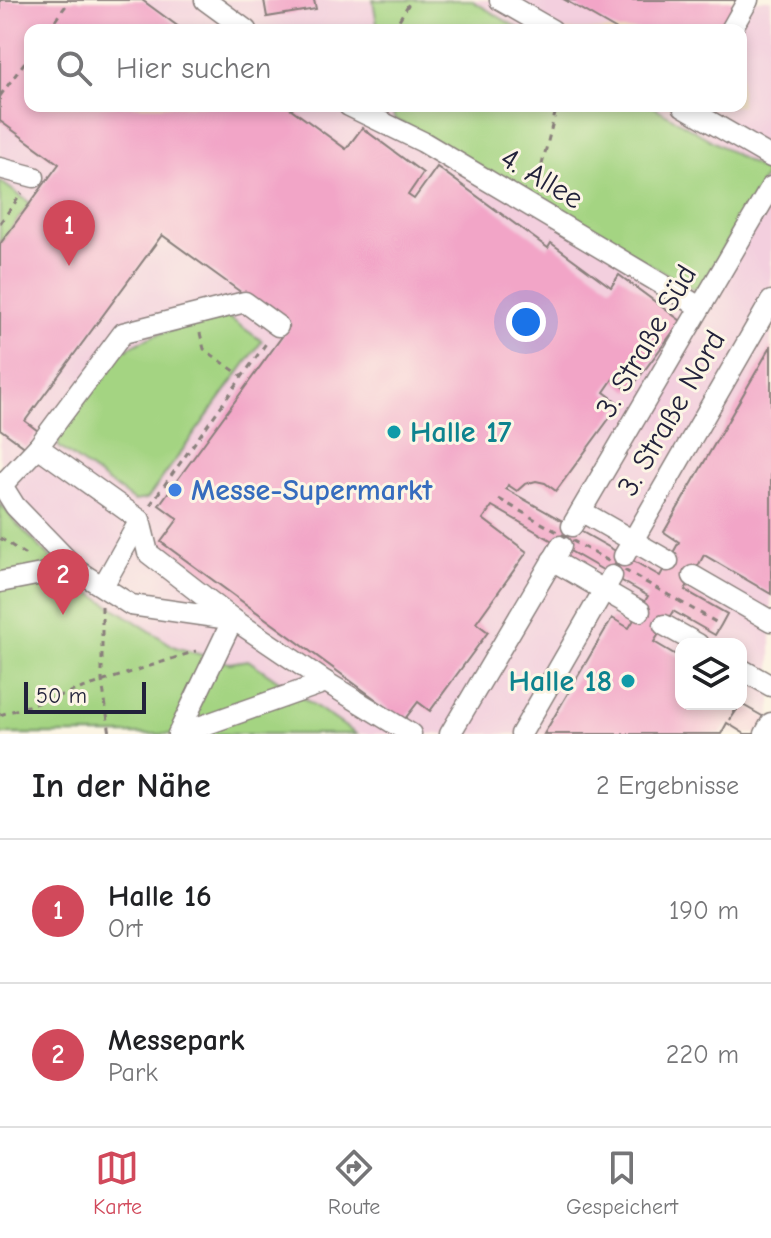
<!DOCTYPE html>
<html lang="de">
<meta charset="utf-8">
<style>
:root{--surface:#fff;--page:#f2f2f2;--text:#202124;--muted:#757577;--line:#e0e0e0;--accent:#d1495b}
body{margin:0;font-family:"Comic Neue",sans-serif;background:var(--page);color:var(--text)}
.controls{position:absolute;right:24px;bottom:24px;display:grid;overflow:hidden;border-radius:16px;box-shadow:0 4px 12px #0003}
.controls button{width:72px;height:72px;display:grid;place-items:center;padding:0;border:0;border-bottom:2px solid var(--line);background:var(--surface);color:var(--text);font:40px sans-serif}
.scale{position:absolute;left:24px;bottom:20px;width:122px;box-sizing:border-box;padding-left:8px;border:4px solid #22223b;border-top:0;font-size:22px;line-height:28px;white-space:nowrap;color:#22223b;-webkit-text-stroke:6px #fcf5e5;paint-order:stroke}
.you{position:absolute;left:526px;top:322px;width:28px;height:28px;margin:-20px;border:6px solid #fff;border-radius:50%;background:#1a73e8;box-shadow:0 0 0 12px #1a73e833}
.badge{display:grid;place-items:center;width:52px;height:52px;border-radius:50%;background:var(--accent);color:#fff;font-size:26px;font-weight:700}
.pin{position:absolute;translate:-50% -66px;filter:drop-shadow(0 2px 4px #0008)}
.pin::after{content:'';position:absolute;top:42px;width:28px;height:24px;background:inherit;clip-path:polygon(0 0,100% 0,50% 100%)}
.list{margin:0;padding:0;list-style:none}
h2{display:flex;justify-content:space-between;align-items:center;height:104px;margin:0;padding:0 32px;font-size:34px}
h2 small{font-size:26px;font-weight:400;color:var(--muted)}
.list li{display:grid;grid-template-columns:52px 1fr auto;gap:24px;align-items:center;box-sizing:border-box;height:144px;padding:0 32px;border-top:2px solid var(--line)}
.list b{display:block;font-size:30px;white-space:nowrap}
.list p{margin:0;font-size:26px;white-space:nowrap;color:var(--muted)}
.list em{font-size:26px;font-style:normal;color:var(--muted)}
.icon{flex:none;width:44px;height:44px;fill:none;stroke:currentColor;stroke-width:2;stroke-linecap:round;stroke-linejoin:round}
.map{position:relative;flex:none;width:771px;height:734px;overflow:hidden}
.search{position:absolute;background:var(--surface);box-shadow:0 4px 12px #0003;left:24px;right:24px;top:24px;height:88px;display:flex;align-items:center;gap:20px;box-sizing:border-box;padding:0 28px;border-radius:16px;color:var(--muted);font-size:30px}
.sheet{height:392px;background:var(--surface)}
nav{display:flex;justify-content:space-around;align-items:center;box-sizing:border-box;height:112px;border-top:2px solid var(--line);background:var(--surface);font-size:22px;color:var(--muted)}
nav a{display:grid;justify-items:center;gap:4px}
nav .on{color:var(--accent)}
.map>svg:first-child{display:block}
.built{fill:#f3cfde;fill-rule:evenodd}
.green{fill:#a4d482;stroke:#637b5e;stroke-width:2}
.building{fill:#f2a5c7}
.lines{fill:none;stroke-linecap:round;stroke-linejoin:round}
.minor-casing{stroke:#897f7b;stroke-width:23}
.path{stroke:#897f7b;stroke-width:3;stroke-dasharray:6 6;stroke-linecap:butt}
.minor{stroke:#fff;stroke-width:20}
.path-bridge{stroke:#897f7b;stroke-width:3;stroke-dasharray:6 6;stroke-linecap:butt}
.culture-dot{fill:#0f9aa8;stroke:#fcf5e5;stroke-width:3}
.shop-dot{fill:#3f7fe0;stroke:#fcf5e5;stroke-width:3}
.labels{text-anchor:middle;stroke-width:6;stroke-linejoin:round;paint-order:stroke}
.street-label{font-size:30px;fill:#22223b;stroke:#fcf5e5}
.culture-label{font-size:30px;font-weight:bold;fill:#0d838f;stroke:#fcf5e5;text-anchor:start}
.shop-label{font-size:30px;font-weight:bold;fill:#366cbe;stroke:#fcf5e5;text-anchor:start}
</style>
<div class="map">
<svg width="771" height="734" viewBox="0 0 771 734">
<rect width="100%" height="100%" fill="#fcf5e5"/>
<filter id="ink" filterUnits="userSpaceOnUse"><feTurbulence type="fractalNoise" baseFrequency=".0125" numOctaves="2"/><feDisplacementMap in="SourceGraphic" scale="16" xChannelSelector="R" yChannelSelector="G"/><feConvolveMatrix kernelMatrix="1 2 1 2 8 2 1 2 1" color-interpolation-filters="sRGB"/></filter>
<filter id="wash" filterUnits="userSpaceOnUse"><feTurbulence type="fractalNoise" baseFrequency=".006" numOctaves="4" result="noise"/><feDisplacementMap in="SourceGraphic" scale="32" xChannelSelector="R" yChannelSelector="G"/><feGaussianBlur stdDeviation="1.8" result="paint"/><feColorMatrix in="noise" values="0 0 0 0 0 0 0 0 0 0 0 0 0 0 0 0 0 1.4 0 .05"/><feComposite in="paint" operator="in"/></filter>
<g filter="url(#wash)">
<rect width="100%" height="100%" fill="#f0dcbb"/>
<path class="built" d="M 0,0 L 771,0 L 771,734 L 0,734 ZM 30,30 L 741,30 L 741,106 L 30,106 ZM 681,644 L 741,644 L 741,704 L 681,704 Z"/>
<g class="green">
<polygon points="373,0 471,0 521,30 378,30"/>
<polygon points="392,106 652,106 767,173 698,292 394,118"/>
<polygon points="0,181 30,203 0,244"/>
<path d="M 228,317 L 262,341 L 147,499 L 134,501 L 59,447 L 57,438 L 113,360 C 142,331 190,327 228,317 Z"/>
<polygon points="0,503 16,523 77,584 175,647 229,663 248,660 356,734 0,734"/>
</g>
<g id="blocks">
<g class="building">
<polygon points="0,0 142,0 183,30 30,30 30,106 287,106 346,149 362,128 423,173 408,195 414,199 437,167 548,248 551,243 611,287 619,275 681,321 629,391 613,379 604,392 620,404 556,491 545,483 536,481 525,484 517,491 508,485 506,489 660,576 679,542 664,532 771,346 771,594 704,555 685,590 727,614 721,625 715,635 673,611 654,642 681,658 681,704 738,704 730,720 741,704 771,721 771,734 745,734 727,723 721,734 544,734 612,618 629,628 648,596 492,506 483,519 527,552 476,623 488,632 430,711 418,702 404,720 161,542 178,519 159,505 289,327 162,235 25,421 38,431 26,448 0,429 0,244 59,164 0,121"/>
<polygon points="264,0 314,0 316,9 267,17"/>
<polygon points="565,0 740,0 722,30 617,30"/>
</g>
</g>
</g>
<g filter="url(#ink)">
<use href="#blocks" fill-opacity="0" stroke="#897f7b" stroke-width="2"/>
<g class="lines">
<g class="minor-casing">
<g id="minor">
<polyline points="205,0 246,30"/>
<polyline points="500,0 552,30"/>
<polyline points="731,30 748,0"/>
<polyline points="349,106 423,142 700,307"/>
<polyline points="683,106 771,157"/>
<polyline points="0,168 34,177"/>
<polyline points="38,447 140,520 148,553 233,619 326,682 411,734"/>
<polyline points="0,482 15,506 78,571 131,605 229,619"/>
<polyline points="2,485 38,447 123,333 245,302 278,326"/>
<polyline points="581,511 668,561"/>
<polyline points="572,526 771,187"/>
<polyline points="624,556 771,301"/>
<polyline points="552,560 640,611"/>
<polyline points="693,576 771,621"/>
<polyline points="0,582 62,570 78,571"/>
<polyline points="103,586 140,520"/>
<polyline points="664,625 698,644"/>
<polyline points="741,669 771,686"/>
<polyline points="178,734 233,619"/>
<polyline points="179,734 326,682"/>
<polyline points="450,734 561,546"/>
<polyline points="521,734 612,576"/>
<polyline points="765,734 771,723"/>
</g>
</g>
<g class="path">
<polyline points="48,30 70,0"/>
<polyline points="393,30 411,0"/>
<polyline points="0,96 30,55"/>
<polyline points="536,188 557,106"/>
<polyline points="0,223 22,193"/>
<polyline points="200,333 204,349 243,377"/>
<polyline points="150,505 267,342"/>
<polyline points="0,538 29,557"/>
<polyline points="679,601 721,625"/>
<polyline points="102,606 102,681 110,734"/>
<polyline points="0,715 196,651"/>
</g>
<use href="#minor" class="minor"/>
<polyline class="path-bridge" points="499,499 679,601"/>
</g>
</g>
<g class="culture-dot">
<circle cx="394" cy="432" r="8"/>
<circle cx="628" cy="681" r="8"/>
</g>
<circle class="shop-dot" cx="175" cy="490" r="8"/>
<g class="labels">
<g class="street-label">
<text transform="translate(542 178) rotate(31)" y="10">4. Allee</text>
<text transform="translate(646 341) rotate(-60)" y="10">3. Straße Süd</text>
<text transform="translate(671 413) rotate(-60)" y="10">3. Straße Nord</text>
</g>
<g class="culture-label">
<text x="410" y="442">Halle 17</text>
<text x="612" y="691" text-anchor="end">Halle 18</text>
</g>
<g class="shop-label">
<text x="191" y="500">Messe-Supermarkt</text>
</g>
</g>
</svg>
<div class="controls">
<button><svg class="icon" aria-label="layers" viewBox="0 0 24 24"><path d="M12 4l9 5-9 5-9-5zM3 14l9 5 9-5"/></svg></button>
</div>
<div class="scale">50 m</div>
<div class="you"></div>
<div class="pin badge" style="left:69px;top:266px">1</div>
<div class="pin badge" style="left:63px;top:615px">2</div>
<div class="search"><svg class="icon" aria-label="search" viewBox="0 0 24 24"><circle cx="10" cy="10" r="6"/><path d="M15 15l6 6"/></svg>Hier suchen</div>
</div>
<section class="sheet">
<h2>In der Nähe<small>2 Ergebnisse</small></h2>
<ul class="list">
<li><span class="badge">1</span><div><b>Halle 16</b><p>Ort</p></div><em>190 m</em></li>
<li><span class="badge">2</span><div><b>Messepark</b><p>Park</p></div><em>220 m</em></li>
</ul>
</section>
<nav>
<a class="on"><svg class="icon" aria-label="map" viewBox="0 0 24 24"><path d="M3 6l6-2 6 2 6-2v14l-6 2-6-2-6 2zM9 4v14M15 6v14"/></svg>Karte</a>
<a><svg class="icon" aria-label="directions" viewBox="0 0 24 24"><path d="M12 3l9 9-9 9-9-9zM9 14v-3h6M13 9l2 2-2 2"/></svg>Route</a>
<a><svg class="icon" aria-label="saved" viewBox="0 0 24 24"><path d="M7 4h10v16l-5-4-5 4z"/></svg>Gespeichert</a>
</nav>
